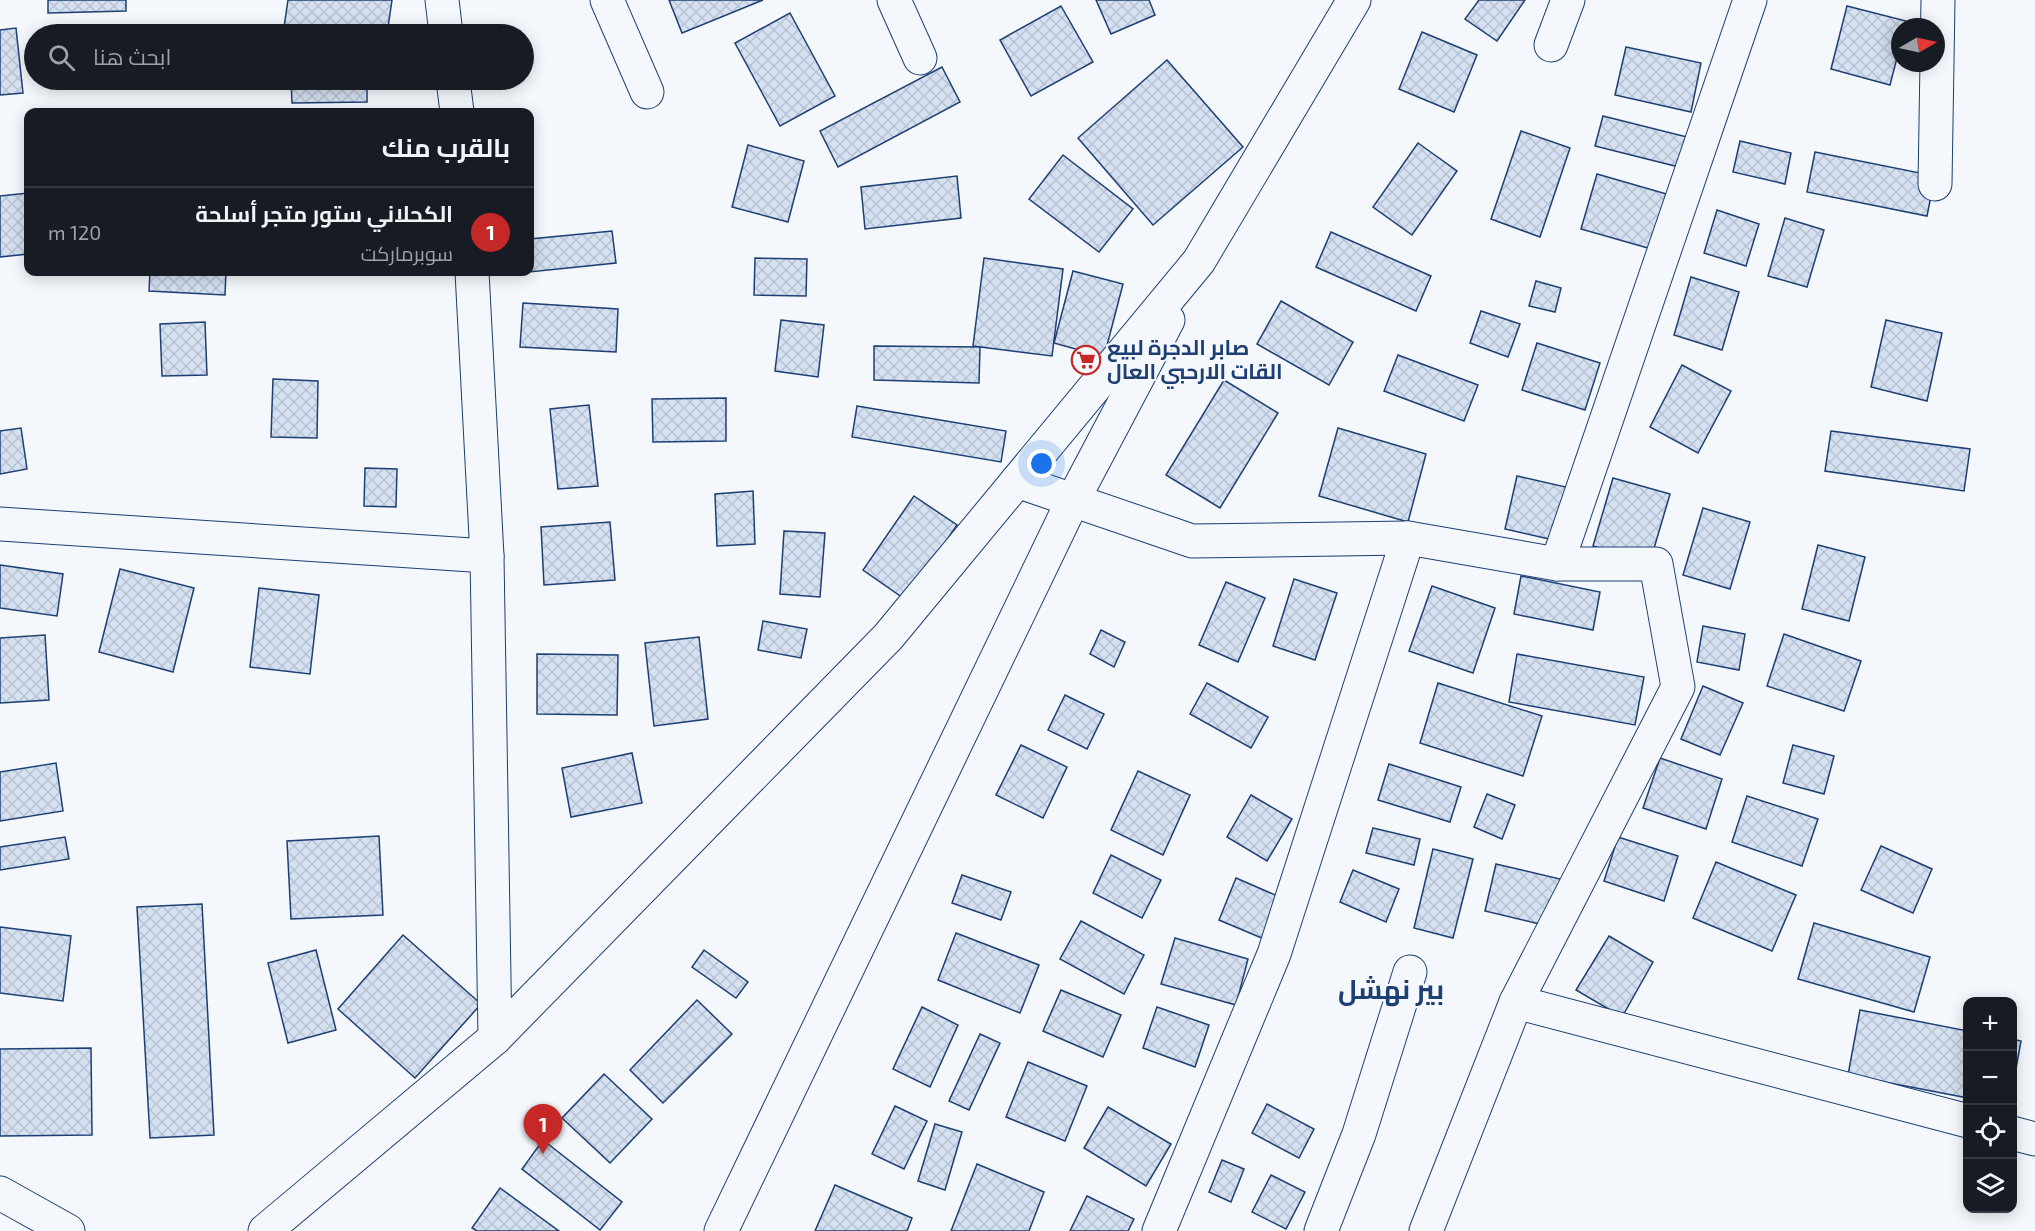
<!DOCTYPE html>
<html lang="ar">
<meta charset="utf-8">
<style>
:root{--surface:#171b24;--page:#20242c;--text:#f1f3f6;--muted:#9ea1a6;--line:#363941;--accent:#c62828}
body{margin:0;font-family:"Exo 2",Cairo,sans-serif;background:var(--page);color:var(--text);direction:rtl}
.controls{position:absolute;right:18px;bottom:18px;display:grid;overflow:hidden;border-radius:12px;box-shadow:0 3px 15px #0003}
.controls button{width:54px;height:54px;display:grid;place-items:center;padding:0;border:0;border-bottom:2px solid var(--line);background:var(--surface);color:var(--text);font:30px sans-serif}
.compass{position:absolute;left:1891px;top:18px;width:54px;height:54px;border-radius:50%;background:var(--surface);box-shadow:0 3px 15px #0003;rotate:81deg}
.you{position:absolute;left:1042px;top:464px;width:21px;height:21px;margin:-15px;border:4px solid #fff;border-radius:50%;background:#1a73e8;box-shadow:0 0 0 9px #1a73e833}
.badge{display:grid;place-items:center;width:39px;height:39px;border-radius:50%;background:var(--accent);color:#fff;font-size:20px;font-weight:700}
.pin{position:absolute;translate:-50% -50px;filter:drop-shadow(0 2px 3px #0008)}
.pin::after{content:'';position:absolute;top:32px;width:21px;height:18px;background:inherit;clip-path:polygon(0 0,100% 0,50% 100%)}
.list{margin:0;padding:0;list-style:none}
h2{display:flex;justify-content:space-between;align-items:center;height:78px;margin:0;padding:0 24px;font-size:26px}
h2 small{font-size:20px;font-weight:400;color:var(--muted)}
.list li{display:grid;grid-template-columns:39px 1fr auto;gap:18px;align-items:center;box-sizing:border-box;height:90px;padding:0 24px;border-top:2px solid var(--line)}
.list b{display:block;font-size:22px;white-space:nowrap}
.list p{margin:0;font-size:20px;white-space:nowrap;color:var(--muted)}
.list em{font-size:20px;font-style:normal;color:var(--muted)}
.icon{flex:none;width:33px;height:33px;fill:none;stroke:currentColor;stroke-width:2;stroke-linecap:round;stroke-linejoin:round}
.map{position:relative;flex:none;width:2035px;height:1231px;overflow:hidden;direction:ltr}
.search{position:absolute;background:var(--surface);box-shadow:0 3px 15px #0003;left:24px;top:24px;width:510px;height:66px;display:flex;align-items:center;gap:15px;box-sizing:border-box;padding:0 21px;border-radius:33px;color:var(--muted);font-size:22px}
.panel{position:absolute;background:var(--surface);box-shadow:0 3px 15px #0003;left:24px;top:108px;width:510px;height:168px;border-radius:12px;direction:rtl}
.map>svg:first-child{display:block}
.building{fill:url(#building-cross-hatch);stroke:#1d3f73;stroke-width:1.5}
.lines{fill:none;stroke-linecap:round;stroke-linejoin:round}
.street-casing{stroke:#1d3f73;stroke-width:35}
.street{stroke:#f4f7fb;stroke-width:33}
.labels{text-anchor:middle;stroke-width:4.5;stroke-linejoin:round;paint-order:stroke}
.poi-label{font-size:21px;font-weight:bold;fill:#1d3f73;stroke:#f4f7fb;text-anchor:start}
.district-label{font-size:27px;font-weight:bold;fill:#1d3f73;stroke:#f4f7fb}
</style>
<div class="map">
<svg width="2035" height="1231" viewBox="0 0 2035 1231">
<defs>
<pattern id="building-cross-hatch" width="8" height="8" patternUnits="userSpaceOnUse" patternTransform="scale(1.5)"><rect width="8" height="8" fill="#d5e0f0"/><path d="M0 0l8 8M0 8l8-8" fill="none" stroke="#b6c1d1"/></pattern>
</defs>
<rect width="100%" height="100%" fill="#f4f7fb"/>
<g class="building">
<polygon points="48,0 126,0 126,11 48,13"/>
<polygon points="288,0 392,0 387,34 283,34"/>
<polygon points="669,0 763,0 682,33"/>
<polygon points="1096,0 1149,0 1155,15 1111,34"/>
<polygon points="1479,0 1525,0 1497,41 1465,19"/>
<polygon points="1061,6 1093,62 1031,96 1000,40"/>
<polygon points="1847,6 1906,21 1905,27 1900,27 1900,46 1890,85 1831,69"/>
<polygon points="790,13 835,96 780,126 735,43"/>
<polygon points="16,28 23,93 0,95 0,30"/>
<polygon points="1422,32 1477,55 1454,112 1399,89"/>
<polygon points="1626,47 1701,63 1691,112 1615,95"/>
<polygon points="1167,60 1243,147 1153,225 1078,138"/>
<polygon points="942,67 960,102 838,167 820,131"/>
<polygon points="291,80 367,80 367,102 292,103"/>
<polygon points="1603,116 1687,137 1679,167 1595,146"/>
<polygon points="1521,131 1570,148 1540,237 1491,219"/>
<polygon points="1740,141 1791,153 1785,184 1733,172"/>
<polygon points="1418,143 1457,171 1412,235 1373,207"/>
<polygon points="748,145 804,161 788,222 732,207"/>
<polygon points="1815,152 1935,176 1927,216 1807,192"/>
<polygon points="1063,155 1133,209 1099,252 1029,199"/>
<polygon points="1597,174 1670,195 1655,250 1581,229"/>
<polygon points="957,176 961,218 865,229 861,187"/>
<polygon points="28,193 28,254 0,257 0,196"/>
<polygon points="1717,210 1759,224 1746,266 1704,253"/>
<polygon points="1785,218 1824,230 1807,287 1768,276"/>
<polygon points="612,231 616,263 529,272 530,239"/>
<polygon points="1331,232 1431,276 1416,311 1316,267"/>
<polygon points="755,258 807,259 806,296 754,295"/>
<polygon points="984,258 1063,269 1052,356 973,346"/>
<polygon points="1073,271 1123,284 1104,357 1054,343"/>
<polygon points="150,272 226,272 225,295 149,291"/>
<polygon points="1691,277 1739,292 1722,350 1674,335"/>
<polygon points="1536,281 1561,288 1555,312 1529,306"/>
<polygon points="1281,301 1353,342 1329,385 1257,344"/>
<polygon points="523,303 618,309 616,352 520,347"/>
<polygon points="1481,311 1520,324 1508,357 1470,343"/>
<polygon points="781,320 824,325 818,377 775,371"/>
<polygon points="1886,320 1942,333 1927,401 1871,387"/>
<polygon points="205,322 207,375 162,376 160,324"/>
<polygon points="1537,343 1600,363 1585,410 1522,390"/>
<polygon points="874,346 980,347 979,383 874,380"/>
<polygon points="1398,355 1478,385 1464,421 1384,391"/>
<polygon points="1682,365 1731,391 1698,453 1650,427"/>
<polygon points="273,379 318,381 317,438 271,437"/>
<polygon points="1224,380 1278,413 1220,508 1166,475"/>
<polygon points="726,398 726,441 653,442 652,399"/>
<polygon points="589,405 598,486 558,489 550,409"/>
<polygon points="857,406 1006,431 1001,462 852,437"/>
<polygon points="21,428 27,469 0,474 0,431"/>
<polygon points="1338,428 1426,454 1408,522 1319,496"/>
<polygon points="1831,431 1970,449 1964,491 1825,471"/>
<polygon points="365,468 397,469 396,507 364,506"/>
<polygon points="1517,476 1570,488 1558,541 1505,529"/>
<polygon points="1613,478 1670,494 1650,562 1593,546"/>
<polygon points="753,491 755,544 717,546 715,494"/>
<polygon points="914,496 957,525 906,600 863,570"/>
<polygon points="1703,508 1750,522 1730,589 1683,575"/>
<polygon points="610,522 615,580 544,585 541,527"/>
<polygon points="784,531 825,533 820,597 780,594"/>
<polygon points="1818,545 1865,557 1849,621 1802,609"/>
<polygon points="0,565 63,574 57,616 0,608"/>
<polygon points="120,569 194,588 173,672 99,652"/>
<polygon points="1521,576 1600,592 1593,630 1514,614"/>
<polygon points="1294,579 1337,593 1315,660 1273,646"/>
<polygon points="1226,582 1265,598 1238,662 1199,645"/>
<polygon points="1432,586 1495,608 1473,673 1409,651"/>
<polygon points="259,588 319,595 310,674 250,667"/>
<polygon points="763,621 807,629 801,658 758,650"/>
<polygon points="1703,626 1745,634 1739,670 1697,662"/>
<polygon points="1101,630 1125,642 1114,667 1090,654"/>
<polygon points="1784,634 1861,661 1844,711 1767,686"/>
<polygon points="45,635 49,700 0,703 0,638"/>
<polygon points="699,637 708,719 654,726 645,643"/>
<polygon points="537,654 618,655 617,715 537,714"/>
<polygon points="1517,654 1644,677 1635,725 1509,702"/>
<polygon points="1207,683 1268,717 1251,748 1190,714"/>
<polygon points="1438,683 1542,716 1523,776 1420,743"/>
<polygon points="1703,686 1743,703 1720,755 1681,739"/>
<polygon points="1065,695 1104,714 1087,749 1048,730"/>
<polygon points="1021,745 1067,767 1043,818 996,795"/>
<polygon points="1793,745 1834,756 1824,794 1783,783"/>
<polygon points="632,753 642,803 571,817 562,768"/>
<polygon points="1660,758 1722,779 1706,829 1643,808"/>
<polygon points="56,763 63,811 0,821 0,772"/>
<polygon points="1389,764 1461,787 1450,822 1378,800"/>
<polygon points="1138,771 1190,795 1163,855 1111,830"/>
<polygon points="1487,794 1515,805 1502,839 1474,827"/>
<polygon points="1251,795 1292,819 1267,861 1227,837"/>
<polygon points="1747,796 1818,819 1802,866 1732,842"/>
<polygon points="1373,828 1420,839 1414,865 1366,853"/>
<polygon points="379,836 383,915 291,919 287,841"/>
<polygon points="65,837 69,859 0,870 0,847"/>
<polygon points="1618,837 1678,856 1664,901 1604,881"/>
<polygon points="1881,846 1932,869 1913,913 1861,890"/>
<polygon points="1433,849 1473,859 1453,938 1414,928"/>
<polygon points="1111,855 1161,880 1142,918 1093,893"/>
<polygon points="1716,862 1796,895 1772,951 1693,918"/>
<polygon points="1496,864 1560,879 1548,926 1485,911"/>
<polygon points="1353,870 1399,889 1386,922 1340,902"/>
<polygon points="962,875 1011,892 1001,920 952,903"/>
<polygon points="1236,878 1282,898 1264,939 1219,920"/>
<polygon points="202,904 214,1135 150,1138 137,907"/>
<polygon points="1081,921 1144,955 1124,994 1060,959"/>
<polygon points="1814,923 1930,957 1914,1012 1798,979"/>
<polygon points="0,927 71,936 63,1001 0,993"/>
<polygon points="956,933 1039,965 1020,1013 938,980"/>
<polygon points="403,935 481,1004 415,1078 338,1009"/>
<polygon points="1609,936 1653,962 1622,1017 1576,990"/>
<polygon points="1175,938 1248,959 1236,1005 1161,984"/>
<polygon points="316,950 336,1030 288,1043 268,963"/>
<polygon points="704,950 748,982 736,998 692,967"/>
<polygon points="1061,990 1121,1015 1103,1057 1043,1031"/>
<polygon points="697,1000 732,1034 663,1103 630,1070"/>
<polygon points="922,1007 958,1025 930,1087 893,1069"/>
<polygon points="1157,1007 1209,1025 1195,1067 1143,1048"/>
<polygon points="1860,1010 1968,1031 1968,1098 1848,1075"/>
<polygon points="980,1034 1000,1043 969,1110 949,1101"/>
<polygon points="2012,1039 2021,1041 2012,1091"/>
<polygon points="91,1048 92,1135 0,1136 0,1049"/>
<polygon points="1028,1062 1087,1086 1065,1141 1006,1117"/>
<polygon points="604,1074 652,1119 610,1163 562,1118"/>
<polygon points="1267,1104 1314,1129 1299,1158 1252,1133"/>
<polygon points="895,1106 927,1121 904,1169 872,1154"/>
<polygon points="1108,1107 1171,1144 1146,1186 1084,1148"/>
<polygon points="935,1124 962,1132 945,1190 918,1181"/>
<polygon points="543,1140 622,1202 600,1230 522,1169"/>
<polygon points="1222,1160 1244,1169 1231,1202 1209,1192"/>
<polygon points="977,1164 1044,1192 1029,1231 951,1231"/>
<polygon points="1271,1175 1305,1192 1286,1229 1252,1212"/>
<polygon points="835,1185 912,1218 907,1231 815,1231"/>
<polygon points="500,1188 559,1231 477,1231 472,1228"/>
<polygon points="1087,1196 1134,1219 1128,1231 1070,1231"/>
</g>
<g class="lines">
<g class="street-casing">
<g id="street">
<polyline points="442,0 446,34"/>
<polyline points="607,0 647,92"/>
<polyline points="894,0 920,58"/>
<polyline points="1551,45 1568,0"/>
<polyline points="453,80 457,112"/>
<polyline points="1935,184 1938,0"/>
<polyline points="472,272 487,556 495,1038"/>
<polyline points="1017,481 1192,541 1408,538 1557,564 1656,564 1678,687 1516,1002 1426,1231"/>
<polyline points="0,524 487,556"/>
<polyline points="1557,564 1750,0"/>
<polyline points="1516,1002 1968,1121"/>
<polyline points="2012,1133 2035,1139"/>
<polyline points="0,1193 68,1231"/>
<polyline points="265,1231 495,1038 888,637 1199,261 1354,0"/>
<polyline points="721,1231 1073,500 1168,320"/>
<polyline points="1159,1231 1274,954 1408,538"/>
<polyline points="1321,1231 1359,1134 1410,972"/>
</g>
</g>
<use href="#street" class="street"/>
</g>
<defs>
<g id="supermarket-ring" transform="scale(1.5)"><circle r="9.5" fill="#f4f7fb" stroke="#c62828" stroke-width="1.5"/><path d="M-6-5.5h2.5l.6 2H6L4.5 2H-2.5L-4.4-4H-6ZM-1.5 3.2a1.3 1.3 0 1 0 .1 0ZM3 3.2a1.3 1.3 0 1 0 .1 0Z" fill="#c62828"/></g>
</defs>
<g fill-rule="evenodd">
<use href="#supermarket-ring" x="1086" y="360"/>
</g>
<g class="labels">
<g class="poi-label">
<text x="1107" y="355">صابر الدجرة لبيع<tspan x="1107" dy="24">القات الارحبي العال</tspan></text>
</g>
<g class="district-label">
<text x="1391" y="999">بير نهشل</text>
</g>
</g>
</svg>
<div class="controls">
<button>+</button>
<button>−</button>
<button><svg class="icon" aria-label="locate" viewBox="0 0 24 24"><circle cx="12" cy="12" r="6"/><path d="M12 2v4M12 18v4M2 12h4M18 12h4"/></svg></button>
<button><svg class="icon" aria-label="layers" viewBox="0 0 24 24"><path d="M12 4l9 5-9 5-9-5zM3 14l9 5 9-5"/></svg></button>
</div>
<svg class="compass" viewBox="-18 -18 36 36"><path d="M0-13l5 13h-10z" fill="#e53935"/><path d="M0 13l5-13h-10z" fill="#9ea1a6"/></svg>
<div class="you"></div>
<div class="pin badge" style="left:543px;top:1154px">1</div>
<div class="search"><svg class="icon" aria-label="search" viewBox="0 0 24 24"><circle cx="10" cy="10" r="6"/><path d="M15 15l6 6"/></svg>ابحث هنا</div>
<section class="panel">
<h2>بالقرب منك<small></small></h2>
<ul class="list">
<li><span class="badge">1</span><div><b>الكحلاني ستور متجر أسلحة</b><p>سوبرماركت</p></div><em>120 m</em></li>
</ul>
</section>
</div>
